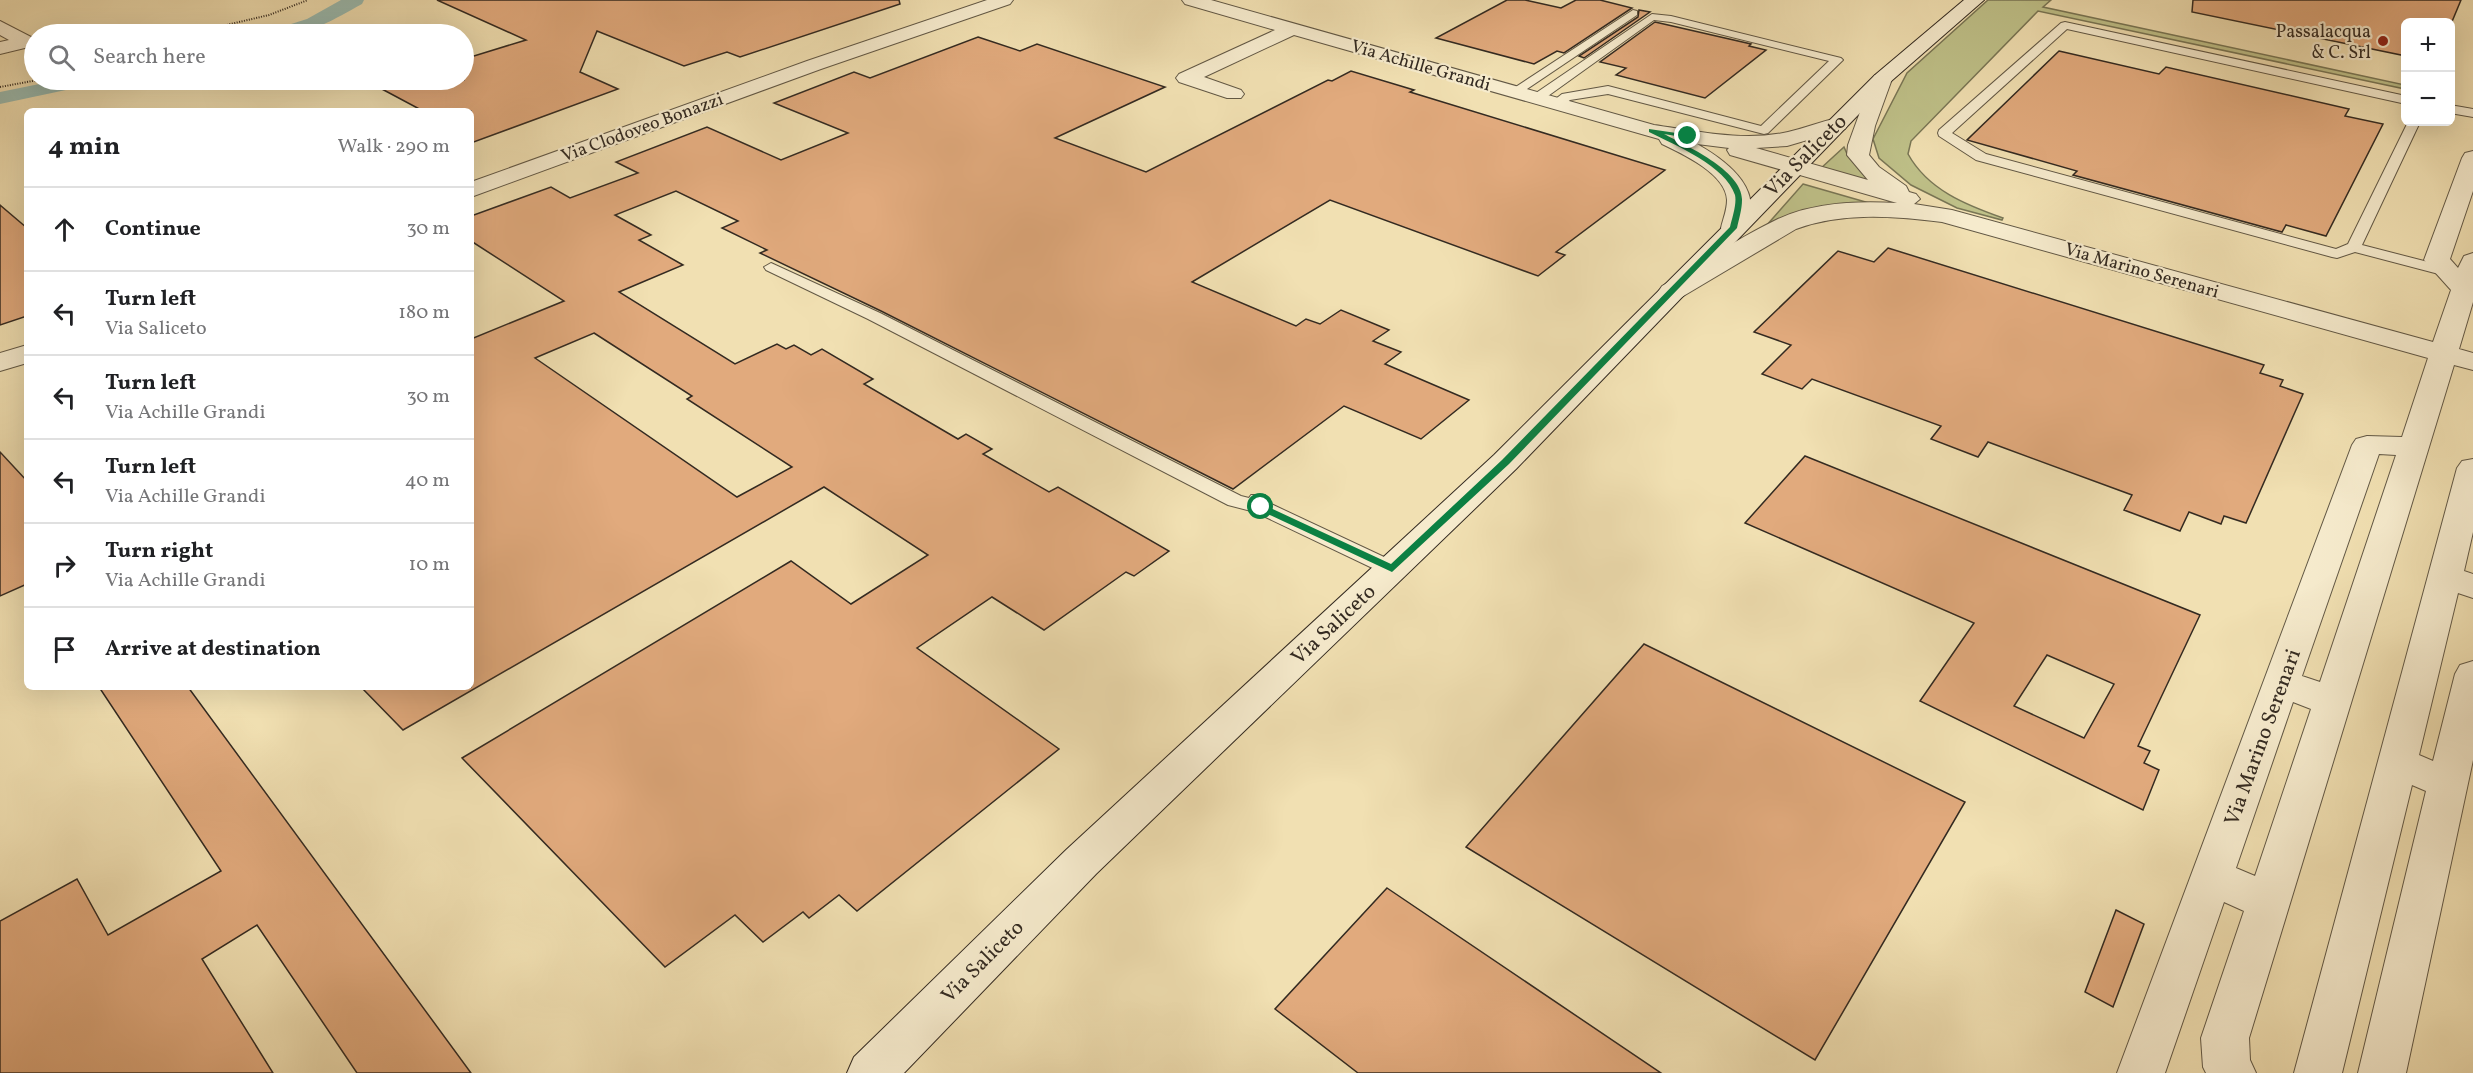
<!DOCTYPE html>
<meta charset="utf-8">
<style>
:root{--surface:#fff;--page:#f2f2f2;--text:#202124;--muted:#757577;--line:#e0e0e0}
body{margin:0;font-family:Vollkorn,serif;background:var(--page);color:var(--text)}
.controls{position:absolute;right:18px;top:18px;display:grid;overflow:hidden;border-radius:9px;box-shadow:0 6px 24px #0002}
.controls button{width:54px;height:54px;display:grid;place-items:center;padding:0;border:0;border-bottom:2px solid var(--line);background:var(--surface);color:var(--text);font:30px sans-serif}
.stop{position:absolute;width:18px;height:18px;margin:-14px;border:4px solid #0b8043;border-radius:50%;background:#fff}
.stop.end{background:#0b8043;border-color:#fff;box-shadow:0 2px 6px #0008}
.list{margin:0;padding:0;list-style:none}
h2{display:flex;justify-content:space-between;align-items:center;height:78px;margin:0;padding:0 24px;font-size:26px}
h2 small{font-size:20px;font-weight:400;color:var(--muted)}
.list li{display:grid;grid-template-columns:39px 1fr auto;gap:18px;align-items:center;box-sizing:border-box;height:84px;padding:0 24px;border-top:2px solid var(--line)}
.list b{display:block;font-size:22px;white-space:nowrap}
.list p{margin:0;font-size:20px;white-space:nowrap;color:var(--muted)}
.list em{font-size:20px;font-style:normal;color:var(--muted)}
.icon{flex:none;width:33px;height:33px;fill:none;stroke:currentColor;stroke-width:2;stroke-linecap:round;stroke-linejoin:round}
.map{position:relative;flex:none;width:2473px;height:1073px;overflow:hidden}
.search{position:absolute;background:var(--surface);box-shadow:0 6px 24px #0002;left:24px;top:24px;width:450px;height:66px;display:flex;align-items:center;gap:15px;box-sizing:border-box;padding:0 21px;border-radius:33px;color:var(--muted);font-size:22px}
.panel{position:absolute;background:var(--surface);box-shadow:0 6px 24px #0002;left:24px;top:108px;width:450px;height:582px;border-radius:9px}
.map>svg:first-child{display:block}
.green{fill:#bfc189;stroke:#797655;stroke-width:1.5}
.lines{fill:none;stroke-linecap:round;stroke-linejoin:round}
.canal{fill:#9bbcb1;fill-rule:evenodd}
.building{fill:#e1aa7d;stroke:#332a21;stroke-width:1.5;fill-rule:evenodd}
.lane-casing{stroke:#625845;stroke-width:2}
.street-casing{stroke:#625845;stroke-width:2}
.secondary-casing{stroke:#332a21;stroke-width:2}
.path{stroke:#332a21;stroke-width:2;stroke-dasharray:1 1.5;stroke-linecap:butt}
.lane{fill:#f6ebcd;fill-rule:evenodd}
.street{fill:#f6ebcd;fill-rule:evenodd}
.secondary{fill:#f6ebcd;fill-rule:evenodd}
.route{fill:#0b8043}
.poi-dot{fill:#8f2418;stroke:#f6ebcd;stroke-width:2}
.labels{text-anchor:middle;stroke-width:4.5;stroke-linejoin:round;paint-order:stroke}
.far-poi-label{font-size:18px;fill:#332a21;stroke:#f6ebcd;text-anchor:end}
.far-street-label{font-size:18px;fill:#332a21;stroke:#f6ebcd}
.street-label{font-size:21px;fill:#332a21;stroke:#f6ebcd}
</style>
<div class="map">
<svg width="2473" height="1073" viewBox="0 0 2473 1073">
<rect width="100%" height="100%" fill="#f1e0b2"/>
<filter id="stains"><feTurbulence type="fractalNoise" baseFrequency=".00333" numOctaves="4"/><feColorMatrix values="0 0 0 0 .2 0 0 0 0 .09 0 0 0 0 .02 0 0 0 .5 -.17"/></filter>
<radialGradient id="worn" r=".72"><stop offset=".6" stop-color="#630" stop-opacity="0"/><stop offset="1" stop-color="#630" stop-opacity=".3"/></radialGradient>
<g class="green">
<path d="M 1988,0 L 2051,0 L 2043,7 L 2405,85 L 2405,89 L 2038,11 L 1911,141 L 1908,154 C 1928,190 1966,205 2003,218 L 2002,220 L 1957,208 L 1911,185 L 1879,158 L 1873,139 L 1907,73 Z"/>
<polygon points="1844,147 1848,156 1870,179 1869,181 1820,169"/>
<path d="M 1803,184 L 1876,205 C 1832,206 1806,206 1766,226 Z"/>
</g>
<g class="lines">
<g class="canal">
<path d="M 341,0 L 364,0 L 362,4 C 331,21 305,38 269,34 L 272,30 L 307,19 Z"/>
<polygon points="59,80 97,80 94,84 0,104 0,92"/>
</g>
</g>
<g class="building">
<polygon points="437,0 899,0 900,4 740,57 727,52 684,66 597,31 580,72 618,89 471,143 471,111 423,111 365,80 464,80 464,59 526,40"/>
<polygon points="1507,0 1525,0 1561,8 1576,0 1600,0 1632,8 1564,53 1557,51 1534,64 1436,38"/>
<polygon points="2193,0 2461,0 2451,24 2451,22 2406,22 2406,56 2192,12"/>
<polygon points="1639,10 1650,12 1584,58 1579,56 1638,17"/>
<polygon points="1655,22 1751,44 1749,46 1766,50 1705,98 1616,75 1626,68 1600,62"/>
<path d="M 978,37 L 1020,51 L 1037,44 L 1165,87 L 1055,138 L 1146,172 L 1328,80 L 1332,81 L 1351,71 L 1414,90 L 1410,92 L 1665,170 L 1556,252 L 1565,255 L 1538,276 L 1330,200 L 1192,282 L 1296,326 L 1306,319 L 1320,324 L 1341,310 L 1389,330 L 1373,341 L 1401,352 L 1385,364 L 1469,400 L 1421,439 L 1344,406 L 1233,489 L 881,311 L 760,253 L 767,250 L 722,228 L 738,221 L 676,191 L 615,215 L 651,235 L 639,240 L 683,265 L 619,292 L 735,364 L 777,344 L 786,349 L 794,345 L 811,355 L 822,349 L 873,379 L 864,384 L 958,439 L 966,434 L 992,449 L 983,454 L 1049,492 L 1058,487 L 1169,551 L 1134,576 L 1126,572 L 1044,630 L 992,597 L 917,648 L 1059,749 L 857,911 L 839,895 L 809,918 L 803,912 L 763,942 L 735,915 L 665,967 L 462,758 L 791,561 L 851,604 L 928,555 L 824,487 L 403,730 L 361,687 L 471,687 L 471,339 L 564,301 L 471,241 L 471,216 L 551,187 L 570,198 L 638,173 L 616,162 L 707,127 L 781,160 L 848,133 L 774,103 L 854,72 L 870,78 ZM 594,333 L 692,396 L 687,399 L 792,467 L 737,497 L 535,358 Z"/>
<polygon points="2059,51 2159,74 2166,67 2349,109 2345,116 2383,124 2326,236 2286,225 2282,232 2073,175 2077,171 1967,140"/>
<polygon points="0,205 27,228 27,316 0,325"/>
<polygon points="1888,248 2264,365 2260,373 2283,380 2280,386 2303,394 2246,523 2224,516 2221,524 2189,512 2180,531 2124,510 2132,495 1988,442 1978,457 1931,439 1941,426 1812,379 1802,389 1762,374 1791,345 1754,332 1838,251 1874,262"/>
<polygon points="0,452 27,481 27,584 0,596"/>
<path d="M 1805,456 L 2200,615 L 2138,746 L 2150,751 L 2144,763 L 2159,770 L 2143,810 L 1920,701 L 1974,623 L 1745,523 ZM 2047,655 L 2114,684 L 2084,738 L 2014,706 Z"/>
<polygon points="1644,644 1965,802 1815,1060 1466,847"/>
<polygon points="99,687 188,687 471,1073 357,1073 257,925 202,959 273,1073 0,1073 0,921 77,879 108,935 221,871"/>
<polygon points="1387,888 1661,1073 1358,1073 1275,1009"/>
<polygon points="2116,910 2144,924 2113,1007 2085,992"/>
</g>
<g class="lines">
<g class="lane-casing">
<g id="lane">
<polygon points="1633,10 1637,11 1637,15 1518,95 1514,96 1508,92"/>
<polygon points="1652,14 1671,16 1841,58 1843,60 1768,133 1764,134 1608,94 1570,100 1561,107 1553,107 1553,101 1562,94 1608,86 1761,126 1829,61 1671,22 1654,20 1541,101 1533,101 1533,95"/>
<polygon points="2065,22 2406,96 2406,104 2067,29 1952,133 1986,154 2336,249 2348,244 2408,122 2420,122 2362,245 2459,270 2462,273 2454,278 2355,252 2337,258 2332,257 1976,160 1939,136 1938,133 1939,130 2061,23"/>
<polygon points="2450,105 2473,109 2473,117 2450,113"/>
<polygon points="771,263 880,313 1241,496 1249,498 1251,495 1265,495 1269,503 1399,564 1402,569 1399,574 1392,576 1385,574 1255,512 1228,505 868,319 766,270 764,267"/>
</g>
</g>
<g class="street-casing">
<g id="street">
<polygon points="987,0 1013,0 1010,4 821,69 471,197 471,182 807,61"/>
<path d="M 1182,0 L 1211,0 L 1654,125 C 1697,131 1744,142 1788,132 C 1805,128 1820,122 1837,118 L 1845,119 L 1848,124 L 1845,129 L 1787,146 L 1756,148 L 1868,180 L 1847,155 L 1848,145 L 1872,79 L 1875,75 L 1889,75 L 1892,79 L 1875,126 L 1869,155 L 1879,167 L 1906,186 L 1909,192 L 1916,194 L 1920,199 L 1914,204 L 1952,210 L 2433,342 L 2451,290 L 2424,260 L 2462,158 L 2465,153 L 2473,151 L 2473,191 L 2450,259 L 2458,268 L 2464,256 L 2473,253 L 2473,302 L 2459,349 L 2473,353 L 2473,370 L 2454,365 L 2249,1038 L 2250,1060 L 2256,1073 L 2206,1073 L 2203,1067 L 2201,1038 L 2244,911 L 2224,902 L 2165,1073 L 2117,1073 L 2352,445 L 2356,439 L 2367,436 L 2402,437 L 2428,358 L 1942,222 C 1893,216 1843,212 1796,229 L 1680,298 L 1671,300 L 1662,298 L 1658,292 L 1662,286 C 1700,264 1738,238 1778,219 C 1814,202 1858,201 1897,203 L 1730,155 L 1727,150 L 1729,148 L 1697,144 C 1729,162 1769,193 1742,233 L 1733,235 L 1724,233 L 1721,228 C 1723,219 1727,210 1727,200 C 1726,174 1683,154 1662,144 L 1659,139 L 1294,35 L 1204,77 L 1241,90 L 1244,94 L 1241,98 L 1227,98 L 1179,82 L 1176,78 L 1179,74 L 1275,30 L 1185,4 ZM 2379,454 L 2396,455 L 2320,682 L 2302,676 ZM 2293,702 L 2311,709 L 2255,876 L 2236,868 Z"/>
<polygon points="0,21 33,38 33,46 0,54 0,42 9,40 0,35"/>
<polygon points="27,345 27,363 0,371 0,353"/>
<polygon points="2473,459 2473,532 2464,571 2473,574 2473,598 2458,593 2419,755 2433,761 2455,674 2460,665 2473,661 2473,760 2406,1073 2358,1073 2426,791 2412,785 2342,1073 2294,1073 2457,468 2462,461"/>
</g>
</g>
<g class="secondary-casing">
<polygon id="secondary" points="1964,0 1984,0 1889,83 1516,469 1096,874 904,1073 847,1073 854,1057 1066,850 1494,455 1875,75"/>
</g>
<g class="path">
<polyline points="188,34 269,15 308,0"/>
<polyline points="0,87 38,80"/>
</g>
<use href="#lane" class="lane"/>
<use href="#street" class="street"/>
<use href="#secondary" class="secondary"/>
</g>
<path class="route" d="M 1649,129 L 1690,135 L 1688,138 L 1664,134 C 1685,145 1743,171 1742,200 C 1742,209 1739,219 1737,228 L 1509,464 L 1392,572 L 1257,509 L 1257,505 L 1264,505 L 1391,564 L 1502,460 L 1730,227 C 1732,218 1737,204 1735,195 C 1726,166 1675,145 1649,132 Z"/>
<circle class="poi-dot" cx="2383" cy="41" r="6"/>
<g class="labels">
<g class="far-poi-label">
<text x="2371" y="37">Passalacqua<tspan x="2371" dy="21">&amp; C. Srl</tspan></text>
</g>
<g class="far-street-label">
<text transform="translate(1421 65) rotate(16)" y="6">Via Achille Grandi</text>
<text transform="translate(642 127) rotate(-20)" y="6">Via Clodoveo Bonazzi</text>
<text transform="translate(2142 270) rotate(16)" y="6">Via Marino Serenari</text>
</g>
<g class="street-label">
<text transform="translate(1805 155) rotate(-45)" y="7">Via Saliceto</text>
<text transform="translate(1333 624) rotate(-43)" y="7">Via Saliceto</text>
<text transform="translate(2262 737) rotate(-70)" y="7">Via Marino Serenari</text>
<text transform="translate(982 961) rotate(-45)" y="7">Via Saliceto</text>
</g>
</g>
<rect width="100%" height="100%" filter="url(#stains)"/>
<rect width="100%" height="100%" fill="url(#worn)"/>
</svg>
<div class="controls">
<button>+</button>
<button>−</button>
</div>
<div class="stop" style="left:1261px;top:507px"></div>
<div class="stop end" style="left:1688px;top:136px"></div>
<div class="search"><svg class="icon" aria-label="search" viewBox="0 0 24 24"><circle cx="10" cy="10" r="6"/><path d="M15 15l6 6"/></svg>Search here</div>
<section class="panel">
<h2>4 min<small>Walk · 290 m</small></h2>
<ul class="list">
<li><svg class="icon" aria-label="ahead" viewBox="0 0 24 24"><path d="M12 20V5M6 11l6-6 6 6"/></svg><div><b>Continue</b></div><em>30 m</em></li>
<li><svg class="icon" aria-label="left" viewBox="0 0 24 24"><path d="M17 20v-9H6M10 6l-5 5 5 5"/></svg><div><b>Turn left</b><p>Via Saliceto</p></div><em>180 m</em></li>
<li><svg class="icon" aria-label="left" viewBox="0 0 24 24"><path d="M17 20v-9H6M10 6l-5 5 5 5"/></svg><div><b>Turn left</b><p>Via Achille Grandi</p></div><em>30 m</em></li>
<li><svg class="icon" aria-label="left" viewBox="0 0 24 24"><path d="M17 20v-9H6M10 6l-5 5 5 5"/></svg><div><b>Turn left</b><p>Via Achille Grandi</p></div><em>40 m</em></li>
<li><svg class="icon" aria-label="right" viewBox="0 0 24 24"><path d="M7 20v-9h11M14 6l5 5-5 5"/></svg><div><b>Turn right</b><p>Via Achille Grandi</p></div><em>10 m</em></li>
<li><svg class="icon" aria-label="arrive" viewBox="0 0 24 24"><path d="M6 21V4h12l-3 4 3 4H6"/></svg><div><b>Arrive at destination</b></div></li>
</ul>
</section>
</div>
